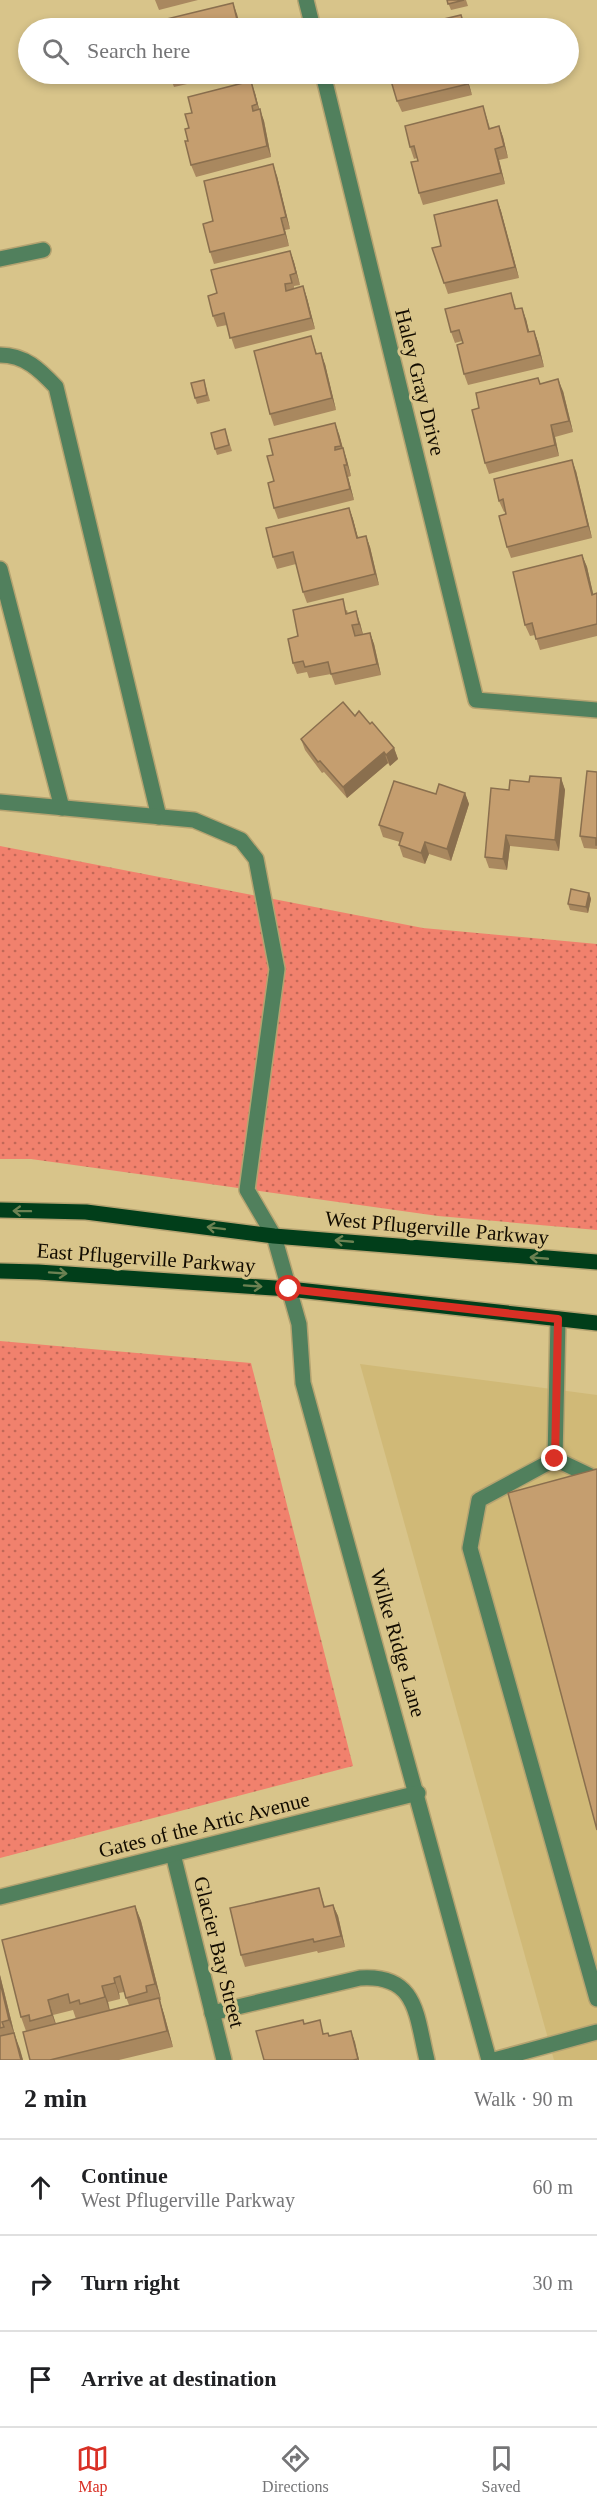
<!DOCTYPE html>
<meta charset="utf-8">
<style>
:root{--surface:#fff;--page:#f2f2f2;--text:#202124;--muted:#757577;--line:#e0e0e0;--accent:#d93025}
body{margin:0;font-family:Georgia,serif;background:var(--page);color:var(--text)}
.stop{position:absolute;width:18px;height:18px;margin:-14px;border:4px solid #d93025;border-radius:50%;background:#fff}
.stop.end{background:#d93025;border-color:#fff;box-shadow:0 2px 6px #0008}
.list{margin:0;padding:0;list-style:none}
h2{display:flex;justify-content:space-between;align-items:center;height:78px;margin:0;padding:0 24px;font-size:26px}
h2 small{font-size:20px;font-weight:400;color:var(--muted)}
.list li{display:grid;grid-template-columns:39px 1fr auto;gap:18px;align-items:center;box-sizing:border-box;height:96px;padding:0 24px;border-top:2px solid var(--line)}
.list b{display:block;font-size:22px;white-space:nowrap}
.list p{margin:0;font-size:20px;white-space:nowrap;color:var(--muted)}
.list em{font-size:20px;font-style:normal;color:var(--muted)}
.icon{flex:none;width:33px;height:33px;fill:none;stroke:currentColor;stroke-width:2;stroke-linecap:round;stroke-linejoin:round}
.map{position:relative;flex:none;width:597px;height:2060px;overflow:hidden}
.search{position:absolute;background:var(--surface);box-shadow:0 3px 9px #0003;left:18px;right:18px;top:18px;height:66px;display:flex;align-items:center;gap:15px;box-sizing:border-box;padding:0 21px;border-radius:33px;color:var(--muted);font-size:22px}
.sheet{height:366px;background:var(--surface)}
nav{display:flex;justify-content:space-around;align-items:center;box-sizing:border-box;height:84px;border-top:2px solid var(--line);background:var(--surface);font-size:16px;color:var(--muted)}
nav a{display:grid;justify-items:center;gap:3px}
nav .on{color:var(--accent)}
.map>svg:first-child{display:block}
.built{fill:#d0b977}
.grass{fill:url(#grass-dots)}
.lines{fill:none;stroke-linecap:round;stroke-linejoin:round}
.minor-casing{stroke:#b5a371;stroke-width:18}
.major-casing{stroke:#b5a371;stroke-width:18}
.minor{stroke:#51805d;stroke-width:15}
.major{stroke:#013e1a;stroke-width:15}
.wall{fill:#a9885f;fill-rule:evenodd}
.shaded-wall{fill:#8a6f4e}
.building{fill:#c59e6f;stroke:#8a6f4e;stroke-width:1.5}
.oneway{stroke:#6c8152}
.route{stroke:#d93025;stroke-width:8}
.labels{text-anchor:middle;stroke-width:6;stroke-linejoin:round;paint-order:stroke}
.street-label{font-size:21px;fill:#130c00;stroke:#d8c48a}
</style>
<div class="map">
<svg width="597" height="2060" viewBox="0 0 597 2060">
<defs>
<pattern id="grass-dots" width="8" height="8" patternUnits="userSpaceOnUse" patternTransform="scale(1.5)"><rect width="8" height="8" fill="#f1816d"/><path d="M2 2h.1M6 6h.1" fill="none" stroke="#c26857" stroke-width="1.8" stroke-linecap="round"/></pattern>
</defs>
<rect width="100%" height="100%" fill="#d8c48a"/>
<polygon class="built" points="360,1364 597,1395 597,2060 554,2060"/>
<g class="grass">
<polygon points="0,846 423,928 597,944 597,1230 438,1216 31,1159 0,1159"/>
<polygon points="0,1341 251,1363 353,1766 0,1858"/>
</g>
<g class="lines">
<g class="minor-casing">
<g id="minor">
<polyline points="306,0 313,28"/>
<polyline points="323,74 476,700 597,710"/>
<polyline points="0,259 43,250"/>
<path d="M 0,355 C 25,355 40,370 56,387 L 159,817"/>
<polyline points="0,569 62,808"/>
<polyline points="0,802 194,820 241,840 256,859 277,969 247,1190 274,1236 299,1324 303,1383 489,2060"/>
<polyline points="555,1459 479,1500 470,1548 597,1999"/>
<polyline points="555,1459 558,1319"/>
<polyline points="555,1459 597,1479"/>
<polyline points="173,1854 224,2060"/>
<polyline points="0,1897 418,1793"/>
<path d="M 212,2013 L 360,1978 C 418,1974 416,2016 427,2060"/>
<polyline points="494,2060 597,2032"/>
</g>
</g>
<g class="major-casing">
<g id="major">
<polyline points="0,1210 86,1212 274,1236 597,1262"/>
<polyline points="0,1271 38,1272 289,1289 597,1323"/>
</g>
</g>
<use href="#minor" class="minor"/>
<use href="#major" class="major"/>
</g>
<g class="wall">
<polygon points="155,0 198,0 159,10"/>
<polygon points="447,0 466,0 468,6 451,10"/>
<polygon points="169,74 231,74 174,87"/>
<polygon points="466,74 472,95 402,112 397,101"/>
<polygon points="255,93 259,109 264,121 271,157 196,177 191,165 188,141 192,113"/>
<polygon points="483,106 490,128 499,126 503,137 508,158 499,160 505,184 423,205 419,193 418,161 417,158 414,159 410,147"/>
<polygon points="277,176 290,229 285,230 289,246 214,264 210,252 213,221"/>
<polygon points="497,200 501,211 519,278 448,294 432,248 441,246"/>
<polygon points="290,251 294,262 300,285 294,286 294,289 303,286 307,298 315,329 235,349 227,325 217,327 213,316 217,293"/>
<polygon points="515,304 516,309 526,319 529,332 534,331 538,342 544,367 468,385 464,374 462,341 455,343 451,332"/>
<polygon points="311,336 317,354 325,364 336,410 274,426 270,414"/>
<polygon points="204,380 210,401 197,404 195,398"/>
<polygon points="540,384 563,391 573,432 555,437 559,456 489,474 485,463 479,408"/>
<polygon points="225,429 232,451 217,455 215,449"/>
<polygon points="339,434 351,476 348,477 354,500 278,519 274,508 274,481"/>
<polygon points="576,471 592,538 511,558 507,547 506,514 506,511 504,512 499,501"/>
<polygon points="349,508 353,519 358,538 366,536 370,547 379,585 307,603 303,592 296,564 277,569 273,557"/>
<polygon points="582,555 587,567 593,594 597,593 597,636 540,650 535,635 530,636 525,625"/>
<polygon points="347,610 348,614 360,623 363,634 370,633 374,644 381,675 335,685 331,674 309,678 307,672 297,674 293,663 298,636"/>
<polygon points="355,716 370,724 394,748 398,759 390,766 388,763 347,798 324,772 322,773 305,750 301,739"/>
<polygon points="597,772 597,849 584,848 580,836"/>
<polygon points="561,778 565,790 559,851 510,846 507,870 489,868 485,857 509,790 529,782"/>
<polygon points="465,793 469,804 451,861 429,854 425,864 403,857 399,845 400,842 383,837 379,825 436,794"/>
<polygon points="589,893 591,899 588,913 570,910 568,904"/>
<polygon points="319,1888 325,1907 333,1905 338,1916 345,1947 318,1953 317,1951 245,1967 241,1955"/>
<path d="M 135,1906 L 141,1921 L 161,2000 L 159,2000 L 164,2014 L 173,2047 L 119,2060 L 30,2060 L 26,2031 L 21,2017 ZM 124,1992 L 129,2005 L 110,2010 L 108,2002 L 120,1999 L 119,1993 ZM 73,2010 L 76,2019 L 85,2017 L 56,2024 L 53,2015 Z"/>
<polygon points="0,1975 15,2036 23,2060 0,2060"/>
</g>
<g class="shaded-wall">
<polygon points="233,3 237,14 241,28 239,28"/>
<polygon points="465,74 466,74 472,95 468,84"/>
<polygon points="251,81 255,93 261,116 257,104"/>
<polygon points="260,109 264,121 271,157 267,146"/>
<polygon points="499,126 503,137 508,158 504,146"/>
<polygon points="495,149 499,160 505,184 501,173"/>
<polygon points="273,164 277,176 290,229 286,217"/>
<polygon points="497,200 501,211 519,278 515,267"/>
<polygon points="281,218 285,230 289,246 285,234"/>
<polygon points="290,251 294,262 300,285 296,273"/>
<polygon points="303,286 307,298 315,329 311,318"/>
<polygon points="522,308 526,319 532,343 528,332"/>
<polygon points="534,331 538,342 544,367 540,355"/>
<polygon points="321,353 325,364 336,410 332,398"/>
<polygon points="558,379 563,391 573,432 569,421"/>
<polygon points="335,423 339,434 345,457 341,446"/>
<polygon points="551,425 555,437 559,456 555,445"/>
<polygon points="343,448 347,460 351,476 347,465"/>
<polygon points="572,460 576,471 592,538 588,526"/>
<polygon points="344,465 348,477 354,500 350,489"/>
<polygon points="349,508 353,519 361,549 357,538"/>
<polygon points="366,536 370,547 379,585 375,574"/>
<polygon points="582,555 587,567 596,606 592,595"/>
<polygon points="356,611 360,623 363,635 359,624"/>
<polygon points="370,633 374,644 381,675 377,664"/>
<polygon points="394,748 398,759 390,766 386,755"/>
<polygon points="384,752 388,763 347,798 343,787"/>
<polygon points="561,778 565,790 559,851 555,840"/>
<polygon points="465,793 469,804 451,861 447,849"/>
<polygon points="506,835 510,846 507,870 503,859"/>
<polygon points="425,842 429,854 425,864 421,853"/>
<polygon points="589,893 591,899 588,913 586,907"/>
<polygon points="333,1905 338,1916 345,1947 341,1936"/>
<polygon points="135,1906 141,1921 161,2000 155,1984"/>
<polygon points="0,1975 15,2036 9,2020 0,1982"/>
<polygon points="114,1978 119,1993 120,1999 115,1983"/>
<polygon points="102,1986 108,2002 110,2013 105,1997"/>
<polygon points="159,1998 164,2014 173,2047 167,2031"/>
<polygon points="48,2000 53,2015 58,2031 52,2015"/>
<polygon points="351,2031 355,2042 359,2060 358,2060"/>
<polygon points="14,2033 20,2049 23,2060 21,2060"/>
</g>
<g class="building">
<polygon points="447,0 464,0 448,4"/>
<polygon points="233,3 239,28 147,28 146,24"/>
<polygon points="461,15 465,28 406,28"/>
<polygon points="389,74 465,74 468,84 397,101"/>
<polygon points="251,81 257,104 252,106 253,111 260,109 267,146 191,165 185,141 188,141 185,129 189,128 185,114 192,113 188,97"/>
<polygon points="483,106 489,129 499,126 504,146 495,149 501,173 419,193 411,162 418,161 414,146 410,147 405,126"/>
<polygon points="273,164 286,217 281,218 285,234 210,252 203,224 213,221 204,181"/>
<polygon points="497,200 515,267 444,283 432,248 441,246 434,215"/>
<polygon points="290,251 296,273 290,275 292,283 285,284 286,291 303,286 311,318 230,338 224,313 213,316 208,296 217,293 211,270"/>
<polygon points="511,293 515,309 522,308 528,332 534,331 540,355 464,374 457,345 463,343 459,330 451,332 445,309"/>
<polygon points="311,336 316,354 321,353 332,398 270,414 254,351"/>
<polygon points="538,378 540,384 558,379 569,421 551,425 555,445 485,463 472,410 479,408 476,393"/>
<polygon points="204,380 207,395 195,398 191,383"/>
<polygon points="335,423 341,446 335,447 335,450 343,448 347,465 344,465 350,489 274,508 268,483 274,481 267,456 273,455 269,439"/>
<polygon points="225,429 229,445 215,449 211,433"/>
<polygon points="572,460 588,526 507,547 499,516 506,514 503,499 499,501 494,479"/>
<polygon points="349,508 357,538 366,536 375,574 303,592 293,552 273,557 266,528"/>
<polygon points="582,555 592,595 597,593 597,624 536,639 532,623 525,625 513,572"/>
<polygon points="343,599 346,614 356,611 359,624 352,625 355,636 370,633 377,664 331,674 328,662 305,667 303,661 293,663 288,639 298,636 293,610"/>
<polygon points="343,702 355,716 359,711 370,724 372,722 394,748 386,755 384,752 343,787 320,761 318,762 301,739"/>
<polygon points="587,771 597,772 597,845 596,845 596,838 580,836"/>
<polygon points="530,776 561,778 555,840 506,835 503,859 485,857 491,788 509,790 510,780 529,782"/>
<polygon points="394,781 436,794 439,784 465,793 447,849 425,842 421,853 399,845 403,833 379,825"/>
<polygon points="571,889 589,893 586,907 568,904"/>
<polygon points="597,1469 597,1830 508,1493"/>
<polygon points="319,1888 324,1907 333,1905 341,1936 314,1942 313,1939 241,1955 230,1908"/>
<polygon points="135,1906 155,1984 146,1986 147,1992 126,1998 120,1976 114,1978 115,1983 102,1986 105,1997 80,2004 79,2000 70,2003 68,1994 48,2000 52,2015 30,2021 29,2015 21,2017 2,1940"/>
<polygon points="0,1982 9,2020 2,2022 4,2027 0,2028"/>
<polygon points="159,1998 167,2031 50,2060 30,2060 23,2032"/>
<polygon points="303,2020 304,2024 320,2020 323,2034 328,2033 329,2036 351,2031 358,2059 353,2060 264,2060 256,2031"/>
<polygon points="14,2033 21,2060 0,2060 0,2036"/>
</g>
<defs><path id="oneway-shaft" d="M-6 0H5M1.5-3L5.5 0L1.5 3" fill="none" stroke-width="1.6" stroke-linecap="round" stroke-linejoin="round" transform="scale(1.5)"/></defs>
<g class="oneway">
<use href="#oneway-shaft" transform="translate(22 1211) rotate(-179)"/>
<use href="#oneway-shaft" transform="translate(216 1228) rotate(-173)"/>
<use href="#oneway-shaft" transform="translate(344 1241) rotate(-175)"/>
<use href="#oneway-shaft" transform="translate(539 1258) rotate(-175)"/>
<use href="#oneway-shaft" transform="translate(58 1273) rotate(4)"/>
<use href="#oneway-shaft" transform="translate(253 1286) rotate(4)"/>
</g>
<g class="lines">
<polyline class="route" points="289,1289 558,1319 555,1459"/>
</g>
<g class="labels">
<g class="street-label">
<text transform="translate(420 382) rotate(76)" y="7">Haley Gray Drive</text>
<text transform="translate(437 1228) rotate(5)" y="7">West Pflugerville Parkway</text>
<text transform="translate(146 1258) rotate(4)" y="7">East Pflugerville Parkway</text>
<text transform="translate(398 1643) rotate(74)" y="7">Wilke Ridge Lane</text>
<text transform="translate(204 1825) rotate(-14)" y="7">Gates of the Artic Avenue</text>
<text transform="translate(219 1952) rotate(76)" y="7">Glacier Bay Street</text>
</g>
</g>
</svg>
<div class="stop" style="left:289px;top:1289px"></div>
<div class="stop end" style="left:555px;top:1459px"></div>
<div class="search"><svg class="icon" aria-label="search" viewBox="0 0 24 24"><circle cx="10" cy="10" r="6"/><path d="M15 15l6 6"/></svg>Search here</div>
</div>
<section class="sheet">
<h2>2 min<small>Walk · 90 m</small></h2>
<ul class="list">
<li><svg class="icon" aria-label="ahead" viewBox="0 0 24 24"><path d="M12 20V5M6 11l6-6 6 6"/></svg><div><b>Continue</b><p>West Pflugerville Parkway</p></div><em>60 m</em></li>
<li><svg class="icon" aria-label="right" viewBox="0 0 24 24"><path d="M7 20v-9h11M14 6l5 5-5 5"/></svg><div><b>Turn right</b></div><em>30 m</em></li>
<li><svg class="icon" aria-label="arrive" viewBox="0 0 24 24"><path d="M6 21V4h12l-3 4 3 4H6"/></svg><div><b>Arrive at destination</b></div></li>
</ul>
</section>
<nav>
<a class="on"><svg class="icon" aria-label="map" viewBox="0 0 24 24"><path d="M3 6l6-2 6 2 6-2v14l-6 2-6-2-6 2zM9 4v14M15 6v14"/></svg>Map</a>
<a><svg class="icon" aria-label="directions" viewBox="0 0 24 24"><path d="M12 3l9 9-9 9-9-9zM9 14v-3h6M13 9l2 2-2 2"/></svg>Directions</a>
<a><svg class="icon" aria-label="saved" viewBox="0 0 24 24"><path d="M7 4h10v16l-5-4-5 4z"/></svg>Saved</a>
</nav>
